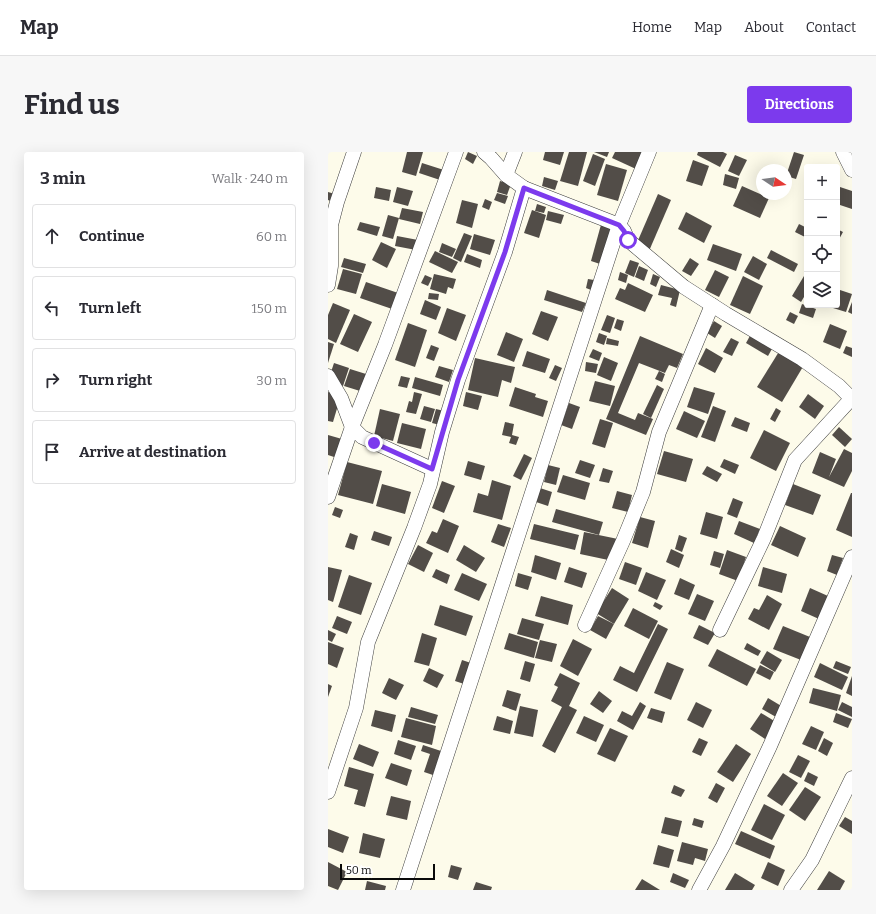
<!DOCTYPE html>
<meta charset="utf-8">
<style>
:root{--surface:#fff;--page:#f7f7f7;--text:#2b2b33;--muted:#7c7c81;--line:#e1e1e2;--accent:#7c3aed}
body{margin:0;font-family:Bitter,serif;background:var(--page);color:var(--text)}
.controls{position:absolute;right:12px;top:12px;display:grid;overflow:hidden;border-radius:4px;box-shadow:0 4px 16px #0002}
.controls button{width:36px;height:36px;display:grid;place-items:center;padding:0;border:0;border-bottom:1px solid var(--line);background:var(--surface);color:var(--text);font:20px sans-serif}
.compass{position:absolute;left:428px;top:12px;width:36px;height:36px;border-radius:50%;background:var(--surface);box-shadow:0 4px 16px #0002;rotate:103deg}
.scale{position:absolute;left:12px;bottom:10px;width:95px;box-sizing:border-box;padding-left:4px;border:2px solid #0a0a0a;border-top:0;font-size:11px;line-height:14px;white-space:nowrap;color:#0a0a0a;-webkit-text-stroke:3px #fff;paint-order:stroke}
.stop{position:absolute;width:12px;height:12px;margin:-9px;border:3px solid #7c3aed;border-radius:50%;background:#fff}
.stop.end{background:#7c3aed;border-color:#fff;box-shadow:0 1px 4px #0008}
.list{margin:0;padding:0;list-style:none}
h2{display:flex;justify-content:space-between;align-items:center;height:52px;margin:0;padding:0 16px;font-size:17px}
h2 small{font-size:13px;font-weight:400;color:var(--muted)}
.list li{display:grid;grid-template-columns:26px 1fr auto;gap:12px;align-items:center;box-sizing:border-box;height:64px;margin:0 8px 8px;padding:0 8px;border:1px solid var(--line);border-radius:4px}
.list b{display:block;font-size:15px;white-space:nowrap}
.list em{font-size:13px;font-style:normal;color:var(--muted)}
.icon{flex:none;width:22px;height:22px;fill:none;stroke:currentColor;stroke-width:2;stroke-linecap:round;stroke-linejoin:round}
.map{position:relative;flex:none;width:524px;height:738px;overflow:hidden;border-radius:4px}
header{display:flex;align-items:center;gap:24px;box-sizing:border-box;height:56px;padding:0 20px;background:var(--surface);border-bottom:1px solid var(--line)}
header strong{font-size:19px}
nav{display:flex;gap:22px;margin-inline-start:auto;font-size:14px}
.intro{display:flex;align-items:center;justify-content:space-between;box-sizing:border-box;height:96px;padding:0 24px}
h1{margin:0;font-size:28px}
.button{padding:10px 18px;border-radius:4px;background:var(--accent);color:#fff;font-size:14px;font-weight:700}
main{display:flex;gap:24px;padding:0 24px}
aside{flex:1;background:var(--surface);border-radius:4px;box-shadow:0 4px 16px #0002}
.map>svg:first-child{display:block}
.building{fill:#524d48}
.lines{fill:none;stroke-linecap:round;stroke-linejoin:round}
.street-casing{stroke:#3d3d3d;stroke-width:15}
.street{stroke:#fff;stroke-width:14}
.route{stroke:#7c3aed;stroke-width:5}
</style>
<header>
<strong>Map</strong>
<nav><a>Home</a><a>Map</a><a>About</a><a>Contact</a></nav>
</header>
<div class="intro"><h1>Find us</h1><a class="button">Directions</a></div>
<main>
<aside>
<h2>3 min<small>Walk · 240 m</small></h2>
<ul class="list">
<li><svg class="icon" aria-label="ahead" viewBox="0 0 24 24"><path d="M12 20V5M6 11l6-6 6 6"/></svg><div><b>Continue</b></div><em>60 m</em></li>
<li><svg class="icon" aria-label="left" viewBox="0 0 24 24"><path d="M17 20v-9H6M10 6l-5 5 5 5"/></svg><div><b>Turn left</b></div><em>150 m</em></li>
<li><svg class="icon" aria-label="right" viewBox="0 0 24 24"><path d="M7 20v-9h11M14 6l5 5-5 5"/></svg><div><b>Turn right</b></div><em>30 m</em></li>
<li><svg class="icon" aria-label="arrive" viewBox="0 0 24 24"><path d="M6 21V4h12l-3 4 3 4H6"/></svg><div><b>Arrive at destination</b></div></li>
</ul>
</aside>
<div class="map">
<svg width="524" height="738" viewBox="0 0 524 738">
<rect width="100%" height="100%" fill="#fdfbea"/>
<g class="building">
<polygon points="79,0 95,0 88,24 74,20"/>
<polygon points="140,0 149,4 145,12 137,7"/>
<polygon points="217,0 236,0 232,13 215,8"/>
<polygon points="241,0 259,0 250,34 232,29"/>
<polygon points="266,0 281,0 279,5"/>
<polygon points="287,0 315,0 308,17 284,6"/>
<polygon points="370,0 395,0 399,2 392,15 369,3"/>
<polygon points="466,0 476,3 468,27 458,24"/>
<polygon points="265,2 277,7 267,34 255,29"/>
<polygon points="407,3 419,8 411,24 400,19"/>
<polygon points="365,8 381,14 374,34 358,29"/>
<polygon points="94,11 119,19 115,29 91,21"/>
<polygon points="278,12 299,18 290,49 269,43"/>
<polygon points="397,22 411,26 408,37 395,33"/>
<polygon points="216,25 230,29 227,38 214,34"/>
<polygon points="172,29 183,32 179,43 169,40"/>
<polygon points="414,34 441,46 432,66 405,54"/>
<polygon points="509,34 524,39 524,57 509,52"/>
<polygon points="48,35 63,38 61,49 46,46"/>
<polygon points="69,35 85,39 80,54 65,50"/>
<polygon points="0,40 7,42 5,50 0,48"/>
<polygon points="169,41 180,44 177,52 166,48"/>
<polygon points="330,42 343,48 321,99 308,93"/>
<polygon points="157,47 164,50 161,58 154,55"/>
<polygon points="134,48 150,52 144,76 128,71"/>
<polygon points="209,52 218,55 216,61 207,59"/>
<polygon points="74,56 95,60 92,72 71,67"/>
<polygon points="204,58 218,63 211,86 196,81"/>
<polygon points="220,59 236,63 233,72 218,68"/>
<polygon points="358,60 384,74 376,91 350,77"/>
<polygon points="60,63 71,66 65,87 54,84"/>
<polygon points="274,69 286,72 275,113 263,109"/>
<polygon points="32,70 52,75 49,84 29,78"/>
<polygon points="471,72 479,76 479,86 467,80"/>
<polygon points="509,77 515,80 509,91"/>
<polygon points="136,81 144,84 133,110 125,106"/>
<polygon points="146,82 167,88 162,103 142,97"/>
<polygon points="69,84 90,88 88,98 67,94"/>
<polygon points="53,90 68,97 59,116 44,108"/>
<polygon points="114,91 128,97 124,105 111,100"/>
<polygon points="385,92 414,102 408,119 379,108"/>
<polygon points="443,98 470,112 466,120 439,106"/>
<polygon points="107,99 130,110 124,121 101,110"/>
<polygon points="139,102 154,108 152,116 136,110"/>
<polygon points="425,104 439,112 431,128 416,120"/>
<polygon points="16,106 38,112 35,121 13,115"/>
<polygon points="362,106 371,112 363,124 354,119"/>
<polygon points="302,108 311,111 306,125 297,121"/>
<polygon points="311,114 320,118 316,129 307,125"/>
<polygon points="15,117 34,122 28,142 9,137"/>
<polygon points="387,118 401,125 391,145 377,138"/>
<polygon points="479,119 479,140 473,150 464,144"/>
<polygon points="292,120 300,123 298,131 290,128"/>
<polygon points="106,122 128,127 125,137 120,135 118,142 102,137"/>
<polygon points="325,122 332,125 328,135 322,132"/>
<polygon points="97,123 104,126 100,134 93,131"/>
<polygon points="415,124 435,134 422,162 402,153"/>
<polygon points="260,127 266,128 263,138 258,136"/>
<polygon points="38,130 73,142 67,158 32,146"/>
<polygon points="300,131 325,143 317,160 287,147 292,136 297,138"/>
<polygon points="333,133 352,138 348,155 342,153 344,146 330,143"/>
<polygon points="219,138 258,151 254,160 216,148"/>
<polygon points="512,138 524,142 518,160 505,156 506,153 509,153 509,145"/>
<polygon points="101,141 111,142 110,148 100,147"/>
<polygon points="97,148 113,155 108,168 92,162"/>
<polygon points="524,150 524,162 520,160"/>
<polygon points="5,151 22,158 8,191 0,187 0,163"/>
<polygon points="474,152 488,157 485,166 471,161"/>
<polygon points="119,156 138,163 128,189 110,181"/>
<polygon points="213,159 230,165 220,189 204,182"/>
<polygon points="462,160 470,164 466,172 458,168"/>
<polygon points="26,162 44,170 30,200 12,192"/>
<polygon points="279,163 287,166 282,181 273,178"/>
<polygon points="289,167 296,169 293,179 286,176"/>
<polygon points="386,169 394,174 387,186 379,181"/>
<polygon points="80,171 99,178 87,215 67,208"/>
<polygon points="502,172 519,179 512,197 495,190"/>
<polygon points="178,180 195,187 186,210 169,203"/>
<polygon points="271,181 279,184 276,193 268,190"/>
<polygon points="423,182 445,195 440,204 418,191"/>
<polygon points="312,184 355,202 349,216 341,213 337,221 311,211 290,261 307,268 310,261 325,267 318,283 278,267"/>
<polygon points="279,186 291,189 290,194 278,192"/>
<polygon points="403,186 411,190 404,204 395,200"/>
<polygon points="0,190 6,192 0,211"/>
<polygon points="103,193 111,196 106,209 98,206"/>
<polygon points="518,194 524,196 524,205 515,201"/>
<polygon points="378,196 395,206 387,221 370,212"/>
<polygon points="265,197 274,201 271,209 261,205"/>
<polygon points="452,198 476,213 454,250 429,235"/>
<polygon points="199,199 222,207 217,221 194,214"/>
<polygon points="276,205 290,211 283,229 269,223"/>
<polygon points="147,206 187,215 183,231 174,228 170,245 140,238"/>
<polygon points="258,210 270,212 268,221 257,219"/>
<polygon points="6,211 21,216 15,234 0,229"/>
<polygon points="227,213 234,216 228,229 221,226"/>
<polygon points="111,214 125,218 121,230 107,225"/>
<polygon points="22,217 38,222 32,239 16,234"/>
<polygon points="331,219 337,222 334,230 327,227"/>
<polygon points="73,224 82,226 79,236 70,234"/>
<polygon points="87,225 115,233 112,244 84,236"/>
<polygon points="267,229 287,234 282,254 261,249"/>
<polygon points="329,233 336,237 323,266 315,262"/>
<polygon points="187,235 208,242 207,245 220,249 215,265 181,254"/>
<polygon points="366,235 387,241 380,262 359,255"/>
<polygon points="0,240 13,243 5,270 0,269"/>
<polygon points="86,240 94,242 88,262 78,260 81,249 84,250"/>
<polygon points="138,240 154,244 150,258 135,254"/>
<polygon points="480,242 496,254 487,267 471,255"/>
<polygon points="241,251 252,255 244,277 233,273"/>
<polygon points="96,254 107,257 103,270 92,267"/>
<polygon points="385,254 398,259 387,290 373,285"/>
<polygon points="448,256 453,259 447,270 442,267"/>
<polygon points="52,257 72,262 65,289 46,284"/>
<polygon points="108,257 116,259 112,273 104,271"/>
<polygon points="356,259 377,269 369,286 348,277"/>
<polygon points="407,265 422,271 419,280 403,274"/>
<polygon points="272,267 285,271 277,296 264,292"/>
<polygon points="177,270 186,272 184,283 191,285 188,293 181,291 183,285 174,283"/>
<polygon points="74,271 98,277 93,297 69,291"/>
<polygon points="511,275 524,287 517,295 504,283"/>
<polygon points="436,278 462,291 448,319 422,306"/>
<polygon points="0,283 14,287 9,306 0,303"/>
<polygon points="516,297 524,301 524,319 516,335 484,321 492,300 508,307 501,325"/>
<polygon points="336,299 365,307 358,330 329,322"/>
<polygon points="196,302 204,306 193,328 185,324"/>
<polygon points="396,307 411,313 407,322 392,315"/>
<polygon points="252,308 267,313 262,326 247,321"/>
<polygon points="140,309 157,314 153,328 136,323"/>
<polygon points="19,310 54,319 45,352 10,343"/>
<polygon points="220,313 232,316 228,333 216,330"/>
<polygon points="379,314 394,322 389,330 374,322"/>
<polygon points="275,316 285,319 281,331 271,329"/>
<polygon points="235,323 262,331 257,348 229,340"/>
<polygon points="164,328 183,334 174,368 145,360 150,341 160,344"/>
<polygon points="114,329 127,334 116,361 104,356"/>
<polygon points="54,332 83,340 77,362 48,354"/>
<polygon points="465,332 493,343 485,363 457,353"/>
<polygon points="212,336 224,340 220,354 208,350"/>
<polygon points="289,339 304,343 300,360 284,356"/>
<polygon points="523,341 524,341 524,385 508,378"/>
<polygon points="405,346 415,350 409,366 399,362"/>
<polygon points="7,355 15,358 12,366 4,363"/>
<polygon points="228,357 275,370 271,383 224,370"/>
<polygon points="378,360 395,365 389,387 372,382"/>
<polygon points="312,365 327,369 320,396 304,391"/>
<polygon points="115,367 131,374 120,401 98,391 104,379 109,381"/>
<polygon points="411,369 432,377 426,391 406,382"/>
<polygon points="170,372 183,376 176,395 163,390"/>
<polygon points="206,372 251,383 247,398 202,387"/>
<polygon points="452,374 478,386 470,405 443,393"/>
<polygon points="46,379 64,385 61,394 43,388"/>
<polygon points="256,380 290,387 285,409 252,402"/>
<polygon points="22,381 30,384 26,398 17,395"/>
<polygon points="351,383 359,386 354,400 347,397"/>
<polygon points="90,393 105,401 96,420 80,412"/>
<polygon points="136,393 157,406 148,420 128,408"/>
<polygon points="343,397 356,403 351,416 338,410"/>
<polygon points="399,398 418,405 410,429 391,422"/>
<polygon points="386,399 396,402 392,416 382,413"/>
<polygon points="207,403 233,411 228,428 203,420"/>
<polygon points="504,403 515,406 509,423 499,419"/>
<polygon points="297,410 314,416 308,433 291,427"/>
<polygon points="0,415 14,418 5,450 0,448"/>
<polygon points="241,415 259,421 254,436 236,430"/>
<polygon points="435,415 459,422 454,441 430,434"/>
<polygon points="108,417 122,423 119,432 104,425"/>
<polygon points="318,420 338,428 329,448 310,439"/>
<polygon points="134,421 159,432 151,449 126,438"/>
<polygon points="190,421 204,425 200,438 187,434"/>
<polygon points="21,423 44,431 33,463 10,455"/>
<polygon points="352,426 367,433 361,448 346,442"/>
<polygon points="284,436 301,447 286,472 268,461"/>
<polygon points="482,436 500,444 491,467 473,459"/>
<polygon points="369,442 386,449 377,469 360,462"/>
<polygon points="439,443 454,452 441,478 420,467 426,456 431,458"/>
<polygon points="213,444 245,453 240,473 207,464"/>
<polygon points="327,450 335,454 332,458 325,454"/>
<polygon points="112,453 145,464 138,484 106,473"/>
<polygon points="305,456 330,469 321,487 296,474"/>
<polygon points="9,464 24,470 19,482 4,476"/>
<polygon points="270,464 286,472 278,487 262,478"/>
<polygon points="194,466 216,472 211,488 189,482"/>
<polygon points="330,472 340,477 309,540 285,528 292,514 306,521"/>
<polygon points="371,473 387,481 380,493 365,486"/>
<polygon points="455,474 482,485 473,508 445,497"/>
<polygon points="0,478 8,482 4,490 0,488"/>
<polygon points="94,481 109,486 101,514 86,510"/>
<polygon points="181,481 210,490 206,506 176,497"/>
<polygon points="245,487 264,497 250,524 232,514"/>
<polygon points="212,488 229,492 224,510 207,506"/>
<polygon points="0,490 16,496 9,516 0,512"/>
<polygon points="419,491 433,499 430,504 416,497"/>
<polygon points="389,497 428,517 419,534 380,514"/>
<polygon points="439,499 454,508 447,520 432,511"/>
<polygon points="134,508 149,513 142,534 127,529"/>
<polygon points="197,509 207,512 202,530 192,527"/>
<polygon points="508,509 523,515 520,522 505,516"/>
<polygon points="339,510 356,517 343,548 326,541"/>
<polygon points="492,511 520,525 514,538 486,525"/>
<polygon points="432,513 446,520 442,528 428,521"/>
<polygon points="101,516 116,523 109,536 95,529"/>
<polygon points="232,521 252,531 241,554 249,558 227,601 214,594 234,555 223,549 230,535 226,533"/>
<polygon points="524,524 524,544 518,541"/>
<polygon points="61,526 76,533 68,548 54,541"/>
<polygon points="0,532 4,534 0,545"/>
<polygon points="485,536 513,543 509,559 481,551"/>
<polygon points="179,538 193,542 188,559 174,554"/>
<polygon points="271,539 284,549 275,561 262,552"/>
<polygon points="440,546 455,555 448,565 434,557"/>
<polygon points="312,550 318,554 305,578 289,569 294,559 304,564"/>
<polygon points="368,550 384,558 375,576 359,568"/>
<polygon points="514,550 524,555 524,565 510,558"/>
<polygon points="192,554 210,558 205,585 186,581"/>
<polygon points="83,555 110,563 107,572 80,565"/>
<polygon points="323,556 337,560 334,571 319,566"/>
<polygon points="47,558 68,563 64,580 43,574"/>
<polygon points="433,561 448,570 437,587 422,577"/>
<polygon points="508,561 524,567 520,576 505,570"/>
<polygon points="169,564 185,569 182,582 165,578"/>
<polygon points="256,564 276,573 268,590 248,581"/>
<polygon points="78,566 108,574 104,593 73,585"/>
<polygon points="483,574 496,580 488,598 474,592"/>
<polygon points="282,576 300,584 287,610 269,602"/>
<polygon points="371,586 380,590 373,604 364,600"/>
<polygon points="496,586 505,591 499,604 490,599"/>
<polygon points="70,588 88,594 83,608 66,602"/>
<polygon points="31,592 51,600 45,615 25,607"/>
<polygon points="408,592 423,602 405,630 389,620"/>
<polygon points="95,593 113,599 105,623 96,620 102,602 93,599"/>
<polygon points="470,603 482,609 473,626 461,620"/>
<polygon points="63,611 84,618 79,634 57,626"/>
<polygon points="21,615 46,622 37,655 26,652 30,638 16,634"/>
<polygon points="480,620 490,625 486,634 476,629"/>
<polygon points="455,621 470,631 454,654 439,644"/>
<polygon points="388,631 397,636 389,651 380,646"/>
<polygon points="346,633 357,638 353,645 343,641"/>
<polygon points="477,635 493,645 477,669 461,658"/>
<polygon points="63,644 83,649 79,668 58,663"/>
<polygon points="436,652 457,663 444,688 423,678"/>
<polygon points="337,665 354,669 350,685 333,681"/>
<polygon points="517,665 524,669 524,682 511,674"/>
<polygon points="366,666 376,669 374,676 364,673"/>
<polygon points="0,677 21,685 15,701 0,695"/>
<polygon points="413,679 447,694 442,707 407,692"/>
<polygon points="35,681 57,687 52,706 31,701"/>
<polygon points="354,690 380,697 377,709 367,706 365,713 349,709"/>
<polygon points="330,693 346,698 341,716 325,712"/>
<polygon points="0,710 19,720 10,738 0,734"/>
<polygon points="440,710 457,718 450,734 433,726"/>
<polygon points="123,713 134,716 130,728 120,725"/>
<polygon points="501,719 517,729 512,738 489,738"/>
<polygon points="345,721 361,728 357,736 342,730"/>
<polygon points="407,721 427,733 424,738 397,738"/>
<polygon points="314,727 332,738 307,738"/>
<polygon points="39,729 58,734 57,738 37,738"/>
<polygon points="148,730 164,735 163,738 145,738"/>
</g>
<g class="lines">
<g class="street-casing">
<g id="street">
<polyline points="156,0 163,6 178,23 196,36 291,73 296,79 300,88 356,135 398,162 474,207 511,234 524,247"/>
<polyline points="515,0 524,18"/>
<polyline points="178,23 187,0"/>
<polyline points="0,133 3,114 3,73 9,50 26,0"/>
<polyline points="0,224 13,246 24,275 34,285 104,317"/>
<polyline points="0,345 24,275 57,193 128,0"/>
<polyline points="257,473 295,389 315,340 331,280 384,153"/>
<polyline points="392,478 436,386 467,308 523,247"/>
<polyline points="0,640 28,556 40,490 86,376 102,332 114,280 130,228 177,100 196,36"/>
<polyline points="75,738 291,73 321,0"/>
<polyline points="371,738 395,694 442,594 524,405"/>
<polyline points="463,738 484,708 524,626"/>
</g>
</g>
<use href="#street" class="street"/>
</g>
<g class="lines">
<polyline class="route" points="46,291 104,317 130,228 177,100 196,36 291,73 296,79 300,88"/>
</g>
</svg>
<div class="controls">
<button>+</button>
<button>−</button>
<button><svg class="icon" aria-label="locate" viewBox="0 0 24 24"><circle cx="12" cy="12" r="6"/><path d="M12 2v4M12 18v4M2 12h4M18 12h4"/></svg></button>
<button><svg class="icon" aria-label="layers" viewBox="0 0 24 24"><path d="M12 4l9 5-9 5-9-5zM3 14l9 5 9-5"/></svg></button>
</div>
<svg class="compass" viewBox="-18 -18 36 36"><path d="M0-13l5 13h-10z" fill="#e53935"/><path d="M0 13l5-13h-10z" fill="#7c7c81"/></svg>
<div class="scale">50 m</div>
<div class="stop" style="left:300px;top:88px"></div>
<div class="stop end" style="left:46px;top:291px"></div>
</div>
</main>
